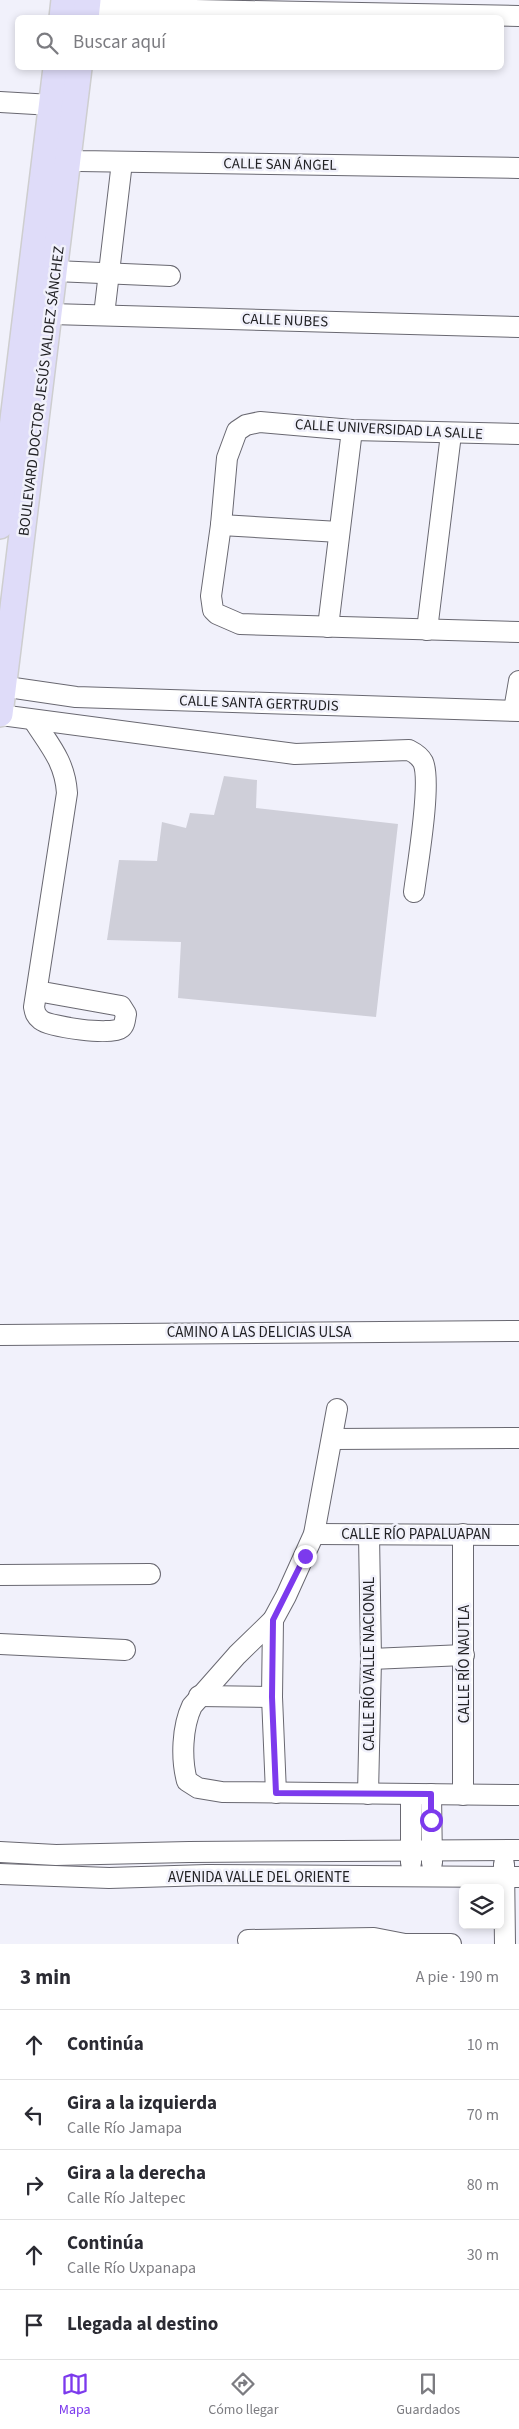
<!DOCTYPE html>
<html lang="es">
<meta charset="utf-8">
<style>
:root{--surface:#fff;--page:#f7f7f7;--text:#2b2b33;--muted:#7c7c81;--line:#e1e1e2;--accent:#7c3aed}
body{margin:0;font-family:"Source Sans 3",sans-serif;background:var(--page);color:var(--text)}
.controls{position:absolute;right:15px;bottom:15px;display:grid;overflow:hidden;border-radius:8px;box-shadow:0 2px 8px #0003}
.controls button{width:45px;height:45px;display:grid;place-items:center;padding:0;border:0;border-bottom:1px solid var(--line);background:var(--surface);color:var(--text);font:25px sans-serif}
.stop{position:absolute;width:15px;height:15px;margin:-11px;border:4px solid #7c3aed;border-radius:50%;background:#fff}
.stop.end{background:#7c3aed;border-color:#fff;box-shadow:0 1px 5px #0008}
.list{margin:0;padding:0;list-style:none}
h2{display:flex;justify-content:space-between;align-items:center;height:65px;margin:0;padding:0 20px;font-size:21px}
h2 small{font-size:16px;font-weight:400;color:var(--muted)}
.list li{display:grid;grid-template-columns:32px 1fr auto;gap:15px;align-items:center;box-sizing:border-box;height:70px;padding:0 20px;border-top:1px solid var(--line)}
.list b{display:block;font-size:19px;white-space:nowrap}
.list p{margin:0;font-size:16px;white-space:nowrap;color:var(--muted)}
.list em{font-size:16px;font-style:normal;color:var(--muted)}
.icon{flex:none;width:28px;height:28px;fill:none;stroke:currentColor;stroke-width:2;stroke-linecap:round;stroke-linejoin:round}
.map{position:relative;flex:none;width:519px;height:1944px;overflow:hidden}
.search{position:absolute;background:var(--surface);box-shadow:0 2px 8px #0003;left:15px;right:15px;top:15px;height:55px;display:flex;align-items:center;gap:12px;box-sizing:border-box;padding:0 18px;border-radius:8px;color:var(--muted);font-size:19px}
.sheet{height:415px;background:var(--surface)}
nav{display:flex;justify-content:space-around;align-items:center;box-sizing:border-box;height:70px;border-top:1px solid var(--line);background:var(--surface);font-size:14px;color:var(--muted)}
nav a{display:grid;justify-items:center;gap:2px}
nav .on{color:var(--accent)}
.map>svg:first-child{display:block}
.building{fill:#cfcfd9}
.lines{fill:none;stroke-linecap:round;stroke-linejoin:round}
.minor-casing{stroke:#696871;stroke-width:22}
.major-casing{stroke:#cececf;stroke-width:28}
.minor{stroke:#fff;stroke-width:20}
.major{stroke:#dfdcf9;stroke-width:25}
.route{stroke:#7c3aed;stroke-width:6}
.labels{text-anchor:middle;stroke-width:5;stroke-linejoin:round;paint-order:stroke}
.street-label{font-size:15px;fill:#212124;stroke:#f1f1fb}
</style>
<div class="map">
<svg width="519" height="1944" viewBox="0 0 519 1944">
<rect width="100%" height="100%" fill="#f1f1fb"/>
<polygon class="building" points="224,776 257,780 256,808 398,824 376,1017 178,998 181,942 107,940 119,860 157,861 162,822 186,828 190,813 214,815"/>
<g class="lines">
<g class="minor-casing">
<g id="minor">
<polyline points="87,8 519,16"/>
<polyline points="0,102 52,105"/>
<polyline points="57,151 68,160 79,161 519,168"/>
<polyline points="55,271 170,276"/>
<polyline points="51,314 519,327"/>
<polyline points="104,315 122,162"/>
<polyline points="519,434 352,430 260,422 246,425 237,431 227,458 221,525 211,596 213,610 217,614 240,624 519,632"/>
<polyline points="221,525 339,532"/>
<polyline points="328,627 352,430"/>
<polyline points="427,630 451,434"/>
<polyline points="0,686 76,697 519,711"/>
<polyline points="514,710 519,681"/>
<path d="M 0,715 L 295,754 L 409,750 C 415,753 420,756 423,762 C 432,782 417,868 414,892"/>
<path d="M 34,721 C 50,746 65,762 67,793 L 34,1007 C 35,1013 36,1016 41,1020 C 50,1027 112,1036 121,1028 C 125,1025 125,1019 126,1014 L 121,1006 L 37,991"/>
<polyline points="0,1335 519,1331"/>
<path d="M 337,1409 L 314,1534 L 286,1596 L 273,1620 L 237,1655 L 192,1706 C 182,1727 181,1759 187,1781 L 198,1788 L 222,1792 L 519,1795"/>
<polyline points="333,1439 519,1438"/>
<polyline points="314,1534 519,1535"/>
<polyline points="463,1534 463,1795"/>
<polyline points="0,1575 150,1574"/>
<polyline points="273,1620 272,1697 276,1793"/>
<polyline points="0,1644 125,1650"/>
<polyline points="371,1659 464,1655"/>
<polyline points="199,1696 272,1697"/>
<polyline points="368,1794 371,1659 369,1534"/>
<polyline points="411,1794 411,1863"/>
<polyline points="431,1794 432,1863"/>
<polyline points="0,1852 56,1855 189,1852 519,1850"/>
<polyline points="504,1864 505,1944"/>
<polyline points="0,1874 109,1878 207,1875 519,1877"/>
<polyline points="248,1940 374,1938 405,1944 451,1944"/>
</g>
</g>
<g class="major-casing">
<g id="major">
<polyline points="62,18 64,0"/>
<polyline points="86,18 88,0"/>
<polyline points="0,526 56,68"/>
<polyline points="0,714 79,68"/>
</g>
</g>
<use href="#minor" class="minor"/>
<use href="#major" class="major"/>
</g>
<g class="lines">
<polyline class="route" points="305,1556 273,1620 272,1697 276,1793 431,1794 431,1820"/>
</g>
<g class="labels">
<g class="street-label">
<text transform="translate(280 164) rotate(1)" y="5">CALLE SAN ÁNGEL</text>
<text transform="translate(285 320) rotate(2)" y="5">CALLE NUBES</text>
<text transform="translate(41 391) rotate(-83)" y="5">BOULEVARD DOCTOR JESÚS VALDEZ SÁNCHEZ</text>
<text transform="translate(389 429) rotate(3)" y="5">CALLE UNIVERSIDAD LA SALLE</text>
<text transform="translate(259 703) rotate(2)" y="5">CALLE SANTA GERTRUDIS</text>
<text x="259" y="1337">CAMINO A LAS DELICIAS ULSA</text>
<text x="416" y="1539">CALLE RÍO PAPALUAPAN</text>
<text transform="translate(369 1664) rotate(-90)" y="5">CALLE RÍO VALLE NACIONAL</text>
<text transform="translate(464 1664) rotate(-90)" y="5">CALLE RÍO NAUTLA</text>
<text x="259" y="1882">AVENIDA VALLE DEL ORIENTE</text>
</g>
</g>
</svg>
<div class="controls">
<button><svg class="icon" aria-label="layers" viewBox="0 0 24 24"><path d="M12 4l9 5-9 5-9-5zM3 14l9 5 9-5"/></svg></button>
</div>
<div class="stop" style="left:431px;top:1820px"></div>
<div class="stop end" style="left:305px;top:1556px"></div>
<div class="search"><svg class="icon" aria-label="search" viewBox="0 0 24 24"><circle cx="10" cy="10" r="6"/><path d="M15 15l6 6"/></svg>Buscar aquí</div>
</div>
<section class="sheet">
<h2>3 min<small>A pie · 190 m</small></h2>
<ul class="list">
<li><svg class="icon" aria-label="ahead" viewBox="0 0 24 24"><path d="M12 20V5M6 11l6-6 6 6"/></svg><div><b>Continúa</b></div><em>10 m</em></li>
<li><svg class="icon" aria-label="left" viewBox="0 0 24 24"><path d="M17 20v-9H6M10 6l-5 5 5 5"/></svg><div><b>Gira a la izquierda</b><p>Calle Río Jamapa</p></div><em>70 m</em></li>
<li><svg class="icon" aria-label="right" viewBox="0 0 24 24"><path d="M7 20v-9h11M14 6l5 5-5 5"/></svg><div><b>Gira a la derecha</b><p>Calle Río Jaltepec</p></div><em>80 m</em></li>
<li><svg class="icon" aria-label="ahead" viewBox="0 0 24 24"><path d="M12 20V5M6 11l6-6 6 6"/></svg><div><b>Continúa</b><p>Calle Río Uxpanapa</p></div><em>30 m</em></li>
<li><svg class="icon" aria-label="arrive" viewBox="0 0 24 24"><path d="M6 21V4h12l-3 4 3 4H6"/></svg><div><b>Llegada al destino</b></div></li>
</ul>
</section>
<nav>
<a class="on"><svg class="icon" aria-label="map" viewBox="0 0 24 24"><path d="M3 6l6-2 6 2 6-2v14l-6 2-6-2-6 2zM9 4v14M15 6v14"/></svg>Mapa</a>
<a><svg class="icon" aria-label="directions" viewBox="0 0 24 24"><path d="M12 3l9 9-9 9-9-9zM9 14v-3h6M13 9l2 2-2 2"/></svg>Cómo llegar</a>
<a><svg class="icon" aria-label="saved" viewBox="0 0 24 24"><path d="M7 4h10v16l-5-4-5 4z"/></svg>Guardados</a>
</nav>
